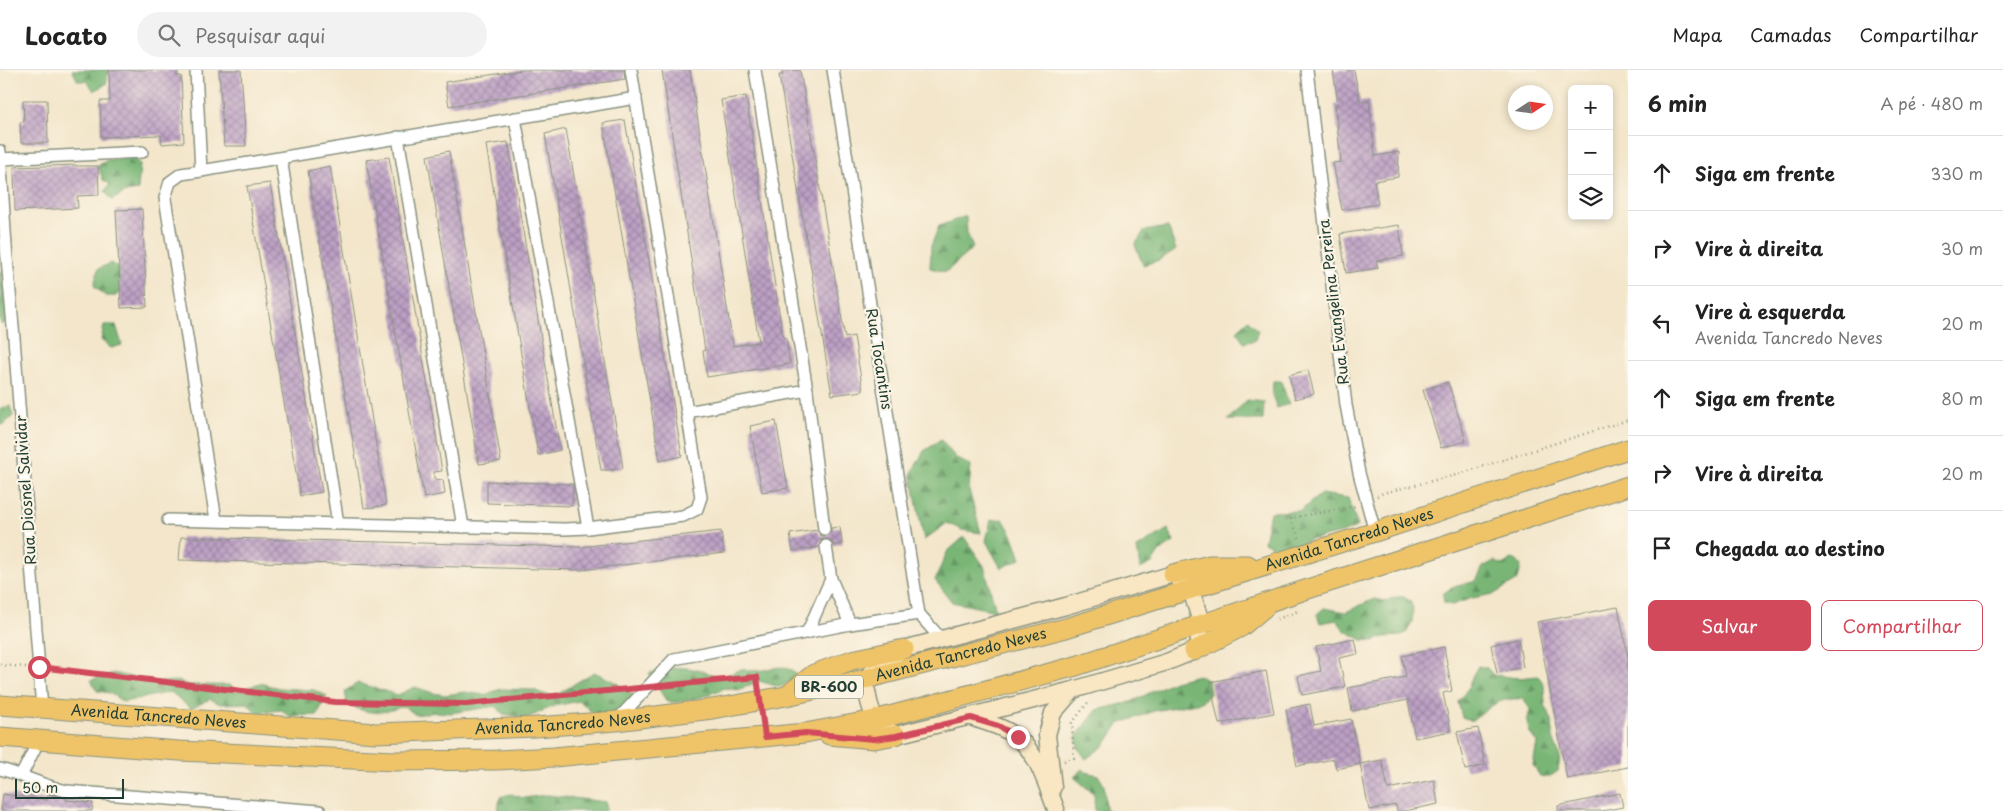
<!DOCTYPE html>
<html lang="pt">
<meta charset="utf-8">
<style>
:root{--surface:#fff;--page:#f2f2f2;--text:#222;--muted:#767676;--line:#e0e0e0;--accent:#d1495b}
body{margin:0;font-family:"Playpen Sans",sans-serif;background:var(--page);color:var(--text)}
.controls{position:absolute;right:15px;top:15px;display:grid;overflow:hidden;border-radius:8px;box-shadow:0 2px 8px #0003}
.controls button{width:45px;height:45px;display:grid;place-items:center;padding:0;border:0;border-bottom:1px solid var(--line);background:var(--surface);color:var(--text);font:25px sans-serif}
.compass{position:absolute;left:1508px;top:15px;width:45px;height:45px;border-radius:50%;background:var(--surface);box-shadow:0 2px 8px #0003;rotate:78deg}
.scale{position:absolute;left:15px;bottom:12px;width:109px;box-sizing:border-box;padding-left:5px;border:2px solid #1f3d34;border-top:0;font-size:14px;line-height:18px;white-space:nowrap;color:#1f3d34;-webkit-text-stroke:4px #fcf5e5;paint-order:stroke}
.stop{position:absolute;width:15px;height:15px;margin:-11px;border:4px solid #d1495b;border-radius:50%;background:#fff}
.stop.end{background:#d1495b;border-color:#fff;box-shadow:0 1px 5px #0008}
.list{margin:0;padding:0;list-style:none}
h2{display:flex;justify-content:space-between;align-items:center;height:65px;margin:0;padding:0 20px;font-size:21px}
h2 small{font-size:16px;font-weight:400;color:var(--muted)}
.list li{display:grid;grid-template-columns:32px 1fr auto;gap:15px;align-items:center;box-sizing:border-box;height:75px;padding:0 20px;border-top:1px solid var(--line)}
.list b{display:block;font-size:19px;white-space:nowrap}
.list p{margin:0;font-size:16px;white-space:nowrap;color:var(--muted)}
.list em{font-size:16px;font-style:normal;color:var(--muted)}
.actions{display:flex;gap:10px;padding:15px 20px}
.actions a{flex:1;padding:11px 0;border:1px solid var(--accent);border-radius:8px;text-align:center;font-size:18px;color:var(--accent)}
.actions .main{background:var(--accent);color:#fff}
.icon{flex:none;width:28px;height:28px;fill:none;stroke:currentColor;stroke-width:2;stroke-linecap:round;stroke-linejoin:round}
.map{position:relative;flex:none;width:1628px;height:741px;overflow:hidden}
header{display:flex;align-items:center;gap:30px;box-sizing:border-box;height:70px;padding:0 25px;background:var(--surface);border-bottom:1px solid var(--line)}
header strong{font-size:24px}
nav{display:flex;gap:28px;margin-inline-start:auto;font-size:18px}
.search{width:350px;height:45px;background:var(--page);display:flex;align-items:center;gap:12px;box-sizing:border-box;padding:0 18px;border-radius:28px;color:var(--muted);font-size:19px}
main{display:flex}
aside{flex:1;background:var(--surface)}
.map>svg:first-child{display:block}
.forest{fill:url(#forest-firs);stroke:#4c7a55}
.building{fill:url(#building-cross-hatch)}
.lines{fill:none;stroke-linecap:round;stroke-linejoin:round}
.street-casing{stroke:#899280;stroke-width:14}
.secondary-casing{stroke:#899280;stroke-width:19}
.primary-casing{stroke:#899280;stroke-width:21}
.path{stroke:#899280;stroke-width:2.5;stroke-dasharray:1 4;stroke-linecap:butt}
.street{stroke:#fff;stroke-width:11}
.secondary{stroke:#f9e7c3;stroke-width:16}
.primary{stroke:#efc469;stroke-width:19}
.route{stroke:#d1495b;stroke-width:6}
.labels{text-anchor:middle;stroke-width:4.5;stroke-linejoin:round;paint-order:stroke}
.shield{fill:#fcf5e5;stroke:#617469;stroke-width:1}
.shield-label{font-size:14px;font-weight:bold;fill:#1f3d34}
.street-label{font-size:15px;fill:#1f3d34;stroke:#fcf5e5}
</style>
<header>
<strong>Locato</strong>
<div class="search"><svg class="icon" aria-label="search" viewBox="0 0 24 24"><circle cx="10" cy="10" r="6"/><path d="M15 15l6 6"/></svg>Pesquisar aqui</div>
<nav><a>Mapa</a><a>Camadas</a><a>Compartilhar</a></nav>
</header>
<main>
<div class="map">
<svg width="1628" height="741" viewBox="0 0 1628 741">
<defs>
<pattern id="forest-firs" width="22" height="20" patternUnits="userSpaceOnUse" patternTransform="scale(1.25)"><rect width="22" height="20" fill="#79b676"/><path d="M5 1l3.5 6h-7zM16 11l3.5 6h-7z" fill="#639562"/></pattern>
<pattern id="building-cross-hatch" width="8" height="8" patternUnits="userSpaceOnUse" patternTransform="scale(1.25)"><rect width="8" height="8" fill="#bda0c5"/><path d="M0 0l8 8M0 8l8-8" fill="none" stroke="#9984a1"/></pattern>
</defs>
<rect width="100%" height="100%" fill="#fcf5e5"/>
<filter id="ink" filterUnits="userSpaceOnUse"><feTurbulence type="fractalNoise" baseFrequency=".02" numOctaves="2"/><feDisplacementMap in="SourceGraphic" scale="10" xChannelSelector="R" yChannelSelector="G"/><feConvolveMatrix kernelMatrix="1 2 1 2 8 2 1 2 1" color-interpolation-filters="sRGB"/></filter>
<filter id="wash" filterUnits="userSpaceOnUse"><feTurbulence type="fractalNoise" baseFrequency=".0096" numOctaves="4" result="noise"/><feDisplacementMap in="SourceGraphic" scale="20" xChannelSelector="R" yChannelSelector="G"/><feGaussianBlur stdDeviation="1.12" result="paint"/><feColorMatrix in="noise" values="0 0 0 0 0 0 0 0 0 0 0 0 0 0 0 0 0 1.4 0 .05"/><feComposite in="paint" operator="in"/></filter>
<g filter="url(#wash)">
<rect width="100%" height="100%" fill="#f3e6cb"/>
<g class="forest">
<polygon points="72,0 109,0 106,14 94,21 87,11 78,11"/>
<polygon points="134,86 140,94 138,120 126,122 112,130 105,121 110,114 103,110 98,96 107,90"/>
<polygon points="966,146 967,163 973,178 946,202 930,198 931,176 939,156"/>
<polygon points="1168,157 1176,180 1159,190 1143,195 1135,175 1144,161"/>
<polygon points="111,193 123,200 127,218 115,226 106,226 94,216 98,199"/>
<polygon points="0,201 2,201 4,229 7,244 6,254 1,254 0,250"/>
<polygon points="1248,250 1258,260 1255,270 1244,273 1237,261"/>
<polygon points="104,255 116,255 122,275 111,278 101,270"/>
<polygon points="1273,311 1281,311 1289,334 1277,338 1272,325"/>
<polygon points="1247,330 1264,332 1263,350 1228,350"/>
<polygon points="10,336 13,346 2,356 0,353 0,339"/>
<polygon points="941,370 956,388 971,396 969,420 981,463 962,460 947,453 924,470 911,404 924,381"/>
<polygon points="1321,424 1348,428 1358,456 1342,463 1308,470 1286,483 1264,472 1270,442 1300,441"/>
<polygon points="1003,449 1013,466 1021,489 1001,498 986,471 991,450"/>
<polygon points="1168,459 1174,472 1159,482 1152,493 1140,499 1137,478"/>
<polygon points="964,467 984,496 996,541 952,532 935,510 947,482"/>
<path d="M 1512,489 L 1517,491 L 1521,496 L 1518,510 L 1494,524 L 1472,528 L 1452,535 L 1444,533 L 1443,524 C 1453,515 1463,515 1476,511 L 1483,497 L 1494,491 L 1502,495 Z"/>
<polygon points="1395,527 1404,527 1410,531 1413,538 1412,552 1407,562 1401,566 1384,567 1373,571 1362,570 1344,560 1337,550 1320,553 1317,544 1324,538 1346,542 1374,529 1386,531"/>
<path d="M 1478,596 L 1487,598 L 1493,605 L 1518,608 L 1538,606 L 1544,614 L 1545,635 L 1552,650 L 1553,668 L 1560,687 L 1558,701 L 1549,707 L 1540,706 L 1533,695 L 1537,673 L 1530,663 L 1527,653 L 1530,639 L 1523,629 C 1498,627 1490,637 1472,651 L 1462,647 L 1458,632 L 1469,617 L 1472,607 Z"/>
<path d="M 780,597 L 792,600 L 798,607 L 780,617 L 759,611 L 738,620 L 725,618 L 702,627 L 679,632 L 667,632 L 649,603 C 679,594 693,597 722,608 L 741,599 L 758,601 Z"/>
<path d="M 594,602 L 615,612 L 634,625 L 615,645 L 593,643 L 579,631 L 554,636 L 527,648 L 503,644 L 496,636 L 451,643 L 436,642 L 416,645 L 404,636 C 381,644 369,645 347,634 L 345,621 L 358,613 L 398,625 L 415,617 L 433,623 L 446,625 L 464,622 L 484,625 L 501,619 L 533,620 L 553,627 Z"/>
<polygon points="113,603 155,612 178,611 189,615 231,615 235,622 260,613 279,618 314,620 327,626 317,645 289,646 282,640 256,643 248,633 220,634 210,629 191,639 171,622 123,632 110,623 97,621 91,610"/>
<polygon points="1198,605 1208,611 1210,624 1201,632 1154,641 1119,654 1105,675 1086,689 1078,678 1076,667 1097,640 1131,632 1174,611"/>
<polygon points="1083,699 1086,702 1098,705 1104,715 1106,738 1108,741 1095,741 1094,724 1074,707"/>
<polygon points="511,724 523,728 547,725 606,732 606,741 498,741 500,727"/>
</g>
<g id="blocks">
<g class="building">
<polygon points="109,0 177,0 177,6 181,6 184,72 162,74 161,65 101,67 100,31 110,31"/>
<polygon points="219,0 241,0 246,76 224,76"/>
<polygon points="522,0 624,0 625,9 449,36 445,12"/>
<polygon points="662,0 690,0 733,276 759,272 721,30 746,26 783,268 786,268 790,294 707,307 703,281 705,280"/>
<polygon points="782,0 800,0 845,268 854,266 863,321 832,325 779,5 783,5"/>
<polygon points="1333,0 1354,0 1360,32 1369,31 1375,86 1399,82 1398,107 1374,111 1378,134 1342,140 1333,93 1341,92 1335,35 1338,34"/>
<polygon points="23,30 47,30 48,73 21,73 20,52 24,52"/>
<polygon points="625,50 682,386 660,391 603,53"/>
<polygon points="566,59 623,398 611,400 601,400 545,64"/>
<polygon points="508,72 560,380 538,385 486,75"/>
<polygon points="449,81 501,391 488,393 479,394 427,86"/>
<polygon points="389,87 442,401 434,402 434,409 443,410 445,424 424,428 366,90"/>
<polygon points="76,95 76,96 98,96 99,125 77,126 78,138 15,141 14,97"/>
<polygon points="330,96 386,435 375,437 364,438 308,101"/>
<polygon points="270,113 322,422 300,426 247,116"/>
<polygon points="142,139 147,237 121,238 116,140"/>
<polygon points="1399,155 1403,186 1376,191 1378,198 1346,203 1340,164"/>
<polygon points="1308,300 1314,324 1295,329 1289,305"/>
<polygon points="1448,312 1466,371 1441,378 1423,320"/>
<polygon points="776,351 788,418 762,422 750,356"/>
<polygon points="487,411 573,414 572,436 487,433"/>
<polygon points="840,457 842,474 833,475 832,471 825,469 821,470 819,477 793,481 790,464 817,460 821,466 825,466 831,462 831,458"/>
<polygon points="721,461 724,483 581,500 179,490 181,467 579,477"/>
<polygon points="1618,537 1628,587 1628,697 1567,709 1537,552"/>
<polygon points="1355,569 1358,584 1339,588 1345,617 1302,625 1298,606 1321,601 1316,577"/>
<polygon points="1518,569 1523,597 1497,603 1491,575"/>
<polygon points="1444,577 1452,621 1443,623 1451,661 1415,668 1408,630 1352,641 1348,618 1406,607 1402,586"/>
<polygon points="1266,601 1274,643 1219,654 1210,612"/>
<polygon points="1310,634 1314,656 1351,649 1360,694 1336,699 1334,689 1297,696 1286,639"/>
<polygon points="1478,658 1485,695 1465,700 1457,662"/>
<polygon points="1382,690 1388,719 1434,710 1438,734 1405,741 1397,741 1396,735 1369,740 1360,694"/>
<polygon points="1620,723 1623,737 1602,741 1558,741 1558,736"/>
<polygon points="3,724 47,730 48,724 67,728 66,730 93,733 92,741 1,741"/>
</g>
</g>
</g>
<g filter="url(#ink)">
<use href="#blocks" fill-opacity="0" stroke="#899280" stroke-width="1"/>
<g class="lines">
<g class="street-casing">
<g id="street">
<polyline points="196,0 201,101"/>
<polyline points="833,0 919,544 942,570"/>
<polyline points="1307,0 1346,335 1359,403 1375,462"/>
<polyline points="515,48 588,458"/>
<polyline points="398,67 463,457"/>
<polyline points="0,81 6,177 14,268 42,639"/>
<polyline points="281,88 338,454"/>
<polyline points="0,89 142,82"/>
<polyline points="807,320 824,459"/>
<polyline points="687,342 807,320 755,0"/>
<polyline points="168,450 565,459 588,458 683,446 697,439 701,427 631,0"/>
<polyline points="216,450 165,128 170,112 181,104 201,101 636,28"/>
<polyline points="826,476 831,509 850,554"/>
<polyline points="807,563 831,509"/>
<polyline points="617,650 674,589 850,554 919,544"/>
<path d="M 0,699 C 24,705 43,716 67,721 L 320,741"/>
<polyline points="22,704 39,670"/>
</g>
</g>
<g class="secondary-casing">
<g id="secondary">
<path d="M 1173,504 L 1191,520 L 1202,555 L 1198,574 L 1194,581 L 1167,592 L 1073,620 L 896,665 C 870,651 869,636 865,609 L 887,589 L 904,579 L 1066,536 Z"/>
<path d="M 971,647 C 987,653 1005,657 1018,668 C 1039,686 1046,714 1056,739"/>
<polyline points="1053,717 1047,665 1053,643 1073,620"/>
</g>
</g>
<g class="primary-casing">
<g id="primary">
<polyline points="1173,504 1210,495 1248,495"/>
<polyline points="1194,581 1241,557 1265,537"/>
<polyline points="790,623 814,604 852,590 904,579"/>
<path id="s1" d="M 0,635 L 376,663 L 536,657 L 616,651 L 712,639 L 786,626 L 865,609 L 1066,558 L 1375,462 L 1628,379"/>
<polyline points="829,665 874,669 896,665"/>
<polyline points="0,667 179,681 395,691 497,690 554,687 805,663 875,650 1076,596 1317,516 1628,416"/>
</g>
</g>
<g class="path">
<polyline points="1377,426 1383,423 1456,405 1628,350"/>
<polyline points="1299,468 1291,448 1356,436"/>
<polyline points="1277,549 1298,541"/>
<polyline points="0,595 26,597"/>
<polyline points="51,599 335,632 467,634 628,619"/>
<polyline points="666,616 757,607 758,616"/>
<polyline points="1064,691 1074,688 1072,653 1090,630"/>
</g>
<use href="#street" class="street"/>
<use href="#secondary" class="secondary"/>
<use href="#primary" class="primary"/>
</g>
</g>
<g class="lines" filter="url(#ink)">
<polyline class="route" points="39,597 335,632 466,634 757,607 765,667 806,663 874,669 896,666 971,648 998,656 1018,667"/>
</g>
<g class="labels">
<rect class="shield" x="795" y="605.5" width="68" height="23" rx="4"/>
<g class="shield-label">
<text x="829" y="622">BR-600</text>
</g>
<g class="street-label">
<text transform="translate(1334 232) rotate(-97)" y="5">Rua Evangelina Pereira</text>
<text transform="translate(879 289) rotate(81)" y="5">Rua Tocantins</text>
<text transform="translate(26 420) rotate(-94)" y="5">Rua Diosnel Salvidar</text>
<text dy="5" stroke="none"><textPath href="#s1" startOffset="1374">Avenida Tancredo Neves</textPath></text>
<text dy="5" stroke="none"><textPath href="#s1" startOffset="969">Avenida Tancredo Neves</textPath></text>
<text dy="5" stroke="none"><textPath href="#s1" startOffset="159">Avenida Tancredo Neves</textPath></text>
<text dy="5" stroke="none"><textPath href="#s1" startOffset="564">Avenida Tancredo Neves</textPath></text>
</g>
</g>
</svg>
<div class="controls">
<button>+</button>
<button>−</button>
<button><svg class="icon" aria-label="layers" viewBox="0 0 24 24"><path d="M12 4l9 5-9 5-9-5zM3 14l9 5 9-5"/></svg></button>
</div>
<svg class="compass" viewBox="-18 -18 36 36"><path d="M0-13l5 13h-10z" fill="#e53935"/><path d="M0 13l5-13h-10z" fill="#767676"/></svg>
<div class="scale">50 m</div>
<div class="stop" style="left:39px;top:597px"></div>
<div class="stop end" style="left:1018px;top:667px"></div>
</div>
<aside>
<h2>6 min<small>A pé · 480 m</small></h2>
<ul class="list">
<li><svg class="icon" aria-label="ahead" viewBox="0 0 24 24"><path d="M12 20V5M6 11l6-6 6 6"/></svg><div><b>Siga em frente</b></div><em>330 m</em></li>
<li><svg class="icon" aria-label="right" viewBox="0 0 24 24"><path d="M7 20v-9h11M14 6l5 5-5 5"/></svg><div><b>Vire à direita</b></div><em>30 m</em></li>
<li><svg class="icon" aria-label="left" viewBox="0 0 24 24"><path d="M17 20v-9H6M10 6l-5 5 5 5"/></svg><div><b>Vire à esquerda</b><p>Avenida Tancredo Neves</p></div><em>20 m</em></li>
<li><svg class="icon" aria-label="ahead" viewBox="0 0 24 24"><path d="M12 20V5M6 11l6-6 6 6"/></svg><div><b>Siga em frente</b></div><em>80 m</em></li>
<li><svg class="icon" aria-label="right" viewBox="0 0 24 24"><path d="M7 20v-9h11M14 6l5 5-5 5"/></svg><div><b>Vire à direita</b></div><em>20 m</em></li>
<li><svg class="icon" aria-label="arrive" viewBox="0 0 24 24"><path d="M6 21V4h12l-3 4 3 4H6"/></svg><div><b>Chegada ao destino</b></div></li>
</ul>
<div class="actions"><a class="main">Salvar</a><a>Compartilhar</a></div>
</aside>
</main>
